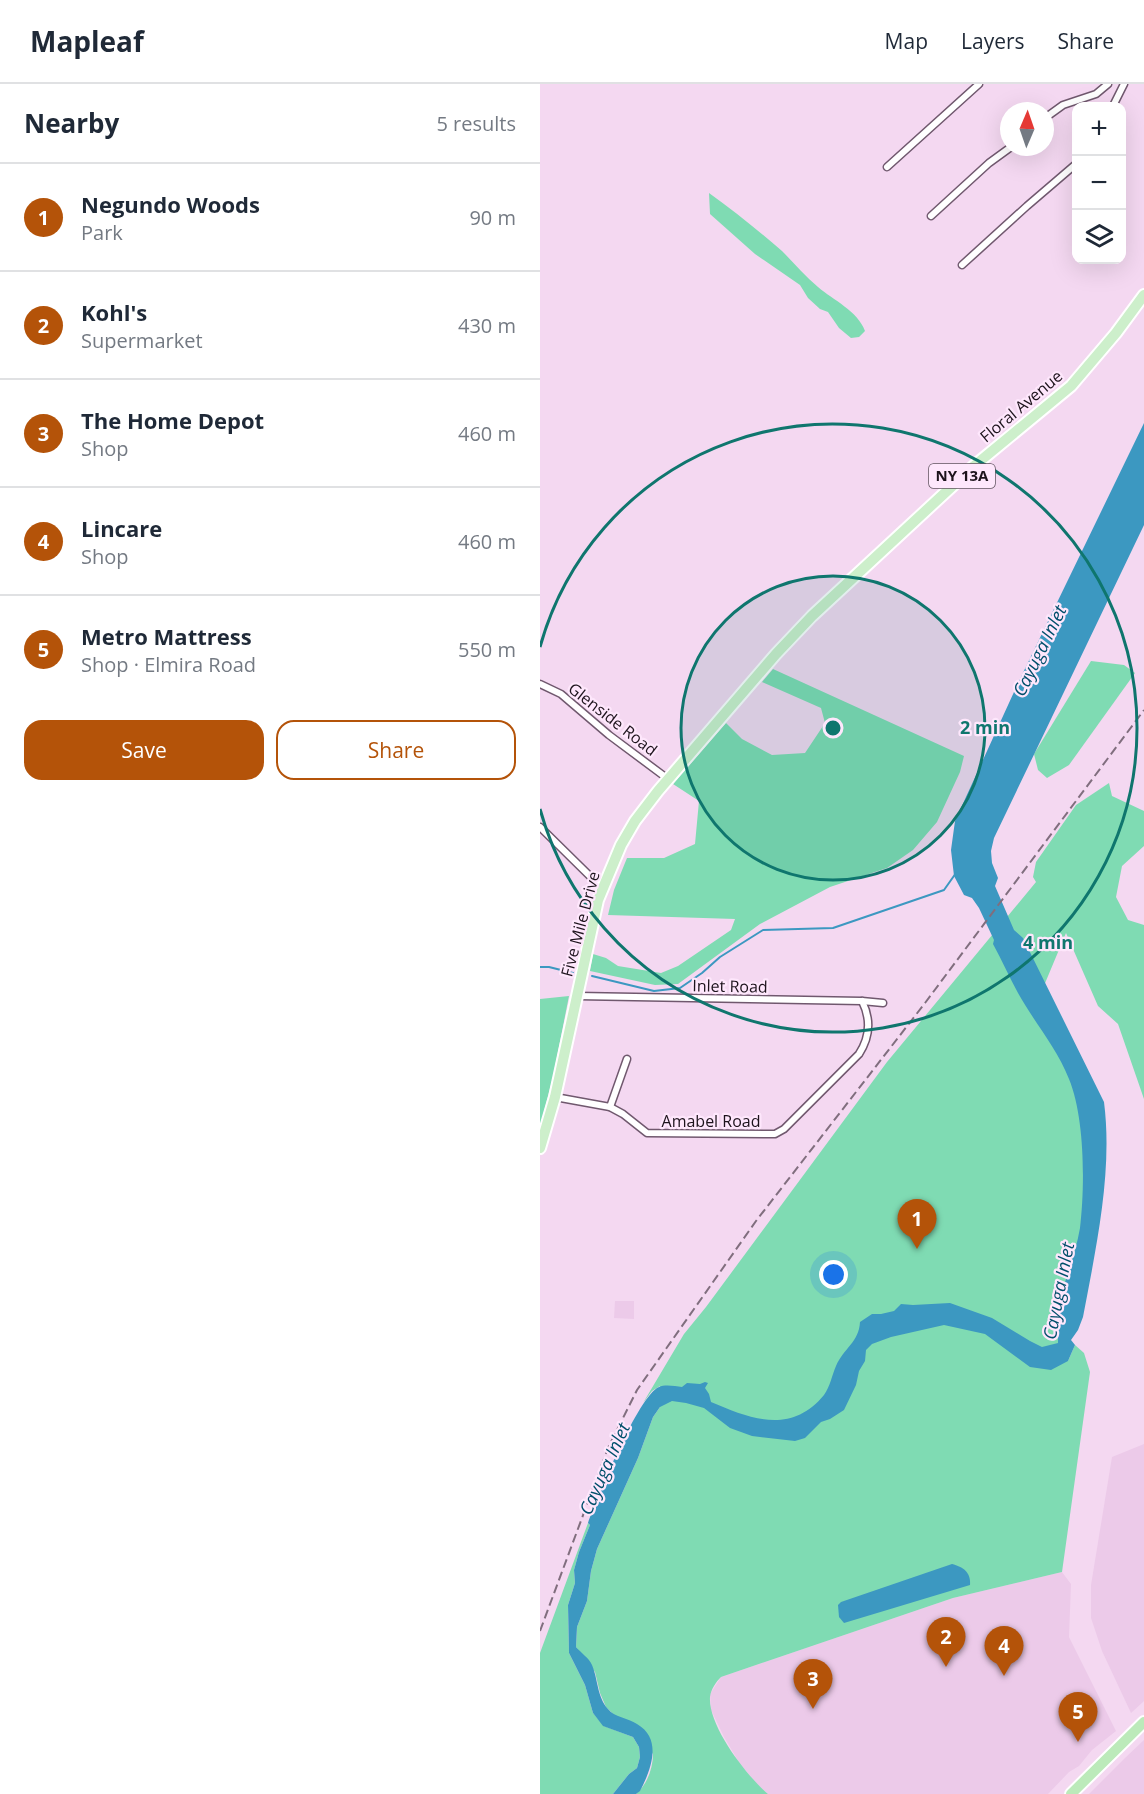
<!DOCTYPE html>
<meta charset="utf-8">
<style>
:root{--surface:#fff;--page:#f6f6f7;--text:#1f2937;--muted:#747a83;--line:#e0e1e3;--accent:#b45309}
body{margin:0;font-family:"Open Sans",sans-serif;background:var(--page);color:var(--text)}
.controls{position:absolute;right:18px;top:18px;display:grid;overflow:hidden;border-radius:12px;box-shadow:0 6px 24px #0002}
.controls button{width:54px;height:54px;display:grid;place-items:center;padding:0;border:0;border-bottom:2px solid var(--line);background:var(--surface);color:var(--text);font:30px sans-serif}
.compass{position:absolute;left:460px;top:18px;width:54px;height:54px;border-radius:50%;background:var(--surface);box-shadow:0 6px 24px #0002;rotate:2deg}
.you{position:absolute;left:294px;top:1191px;width:21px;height:21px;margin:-15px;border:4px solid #fff;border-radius:50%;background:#1a73e8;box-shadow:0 0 0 9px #1a73e833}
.badge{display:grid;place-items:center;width:39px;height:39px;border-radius:50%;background:var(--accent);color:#fff;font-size:20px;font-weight:700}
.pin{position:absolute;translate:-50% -50px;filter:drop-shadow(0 2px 3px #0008)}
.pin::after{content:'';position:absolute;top:32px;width:21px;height:18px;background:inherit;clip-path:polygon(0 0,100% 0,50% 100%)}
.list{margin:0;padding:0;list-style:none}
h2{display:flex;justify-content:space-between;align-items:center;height:78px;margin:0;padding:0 24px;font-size:26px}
h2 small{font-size:20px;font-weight:400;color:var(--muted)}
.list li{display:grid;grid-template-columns:39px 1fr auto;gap:18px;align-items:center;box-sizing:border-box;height:108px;padding:0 24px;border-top:2px solid var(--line)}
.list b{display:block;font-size:22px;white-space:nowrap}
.list p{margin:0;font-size:20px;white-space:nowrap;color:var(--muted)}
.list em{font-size:20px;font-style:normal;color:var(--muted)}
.actions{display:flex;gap:12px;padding:18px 24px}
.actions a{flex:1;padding:14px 0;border:2px solid var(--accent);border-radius:18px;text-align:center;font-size:21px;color:var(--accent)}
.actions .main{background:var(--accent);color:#fff}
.icon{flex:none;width:33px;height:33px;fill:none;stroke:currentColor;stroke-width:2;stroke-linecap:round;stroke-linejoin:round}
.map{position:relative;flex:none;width:604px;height:1710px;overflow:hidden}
header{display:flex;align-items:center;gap:36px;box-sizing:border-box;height:84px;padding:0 30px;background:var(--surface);border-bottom:2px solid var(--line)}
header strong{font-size:28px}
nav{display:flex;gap:33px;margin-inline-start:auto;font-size:21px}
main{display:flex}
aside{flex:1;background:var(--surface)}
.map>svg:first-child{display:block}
.built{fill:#eccae9}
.green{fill:#7fdbb3}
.water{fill:#3c98c1}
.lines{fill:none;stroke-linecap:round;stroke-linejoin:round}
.stream{stroke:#3c98c1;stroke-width:2}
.minor-casing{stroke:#70586e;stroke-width:9}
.primary-casing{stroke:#fff;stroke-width:14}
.trunk-casing{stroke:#fff;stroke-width:14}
.minor{stroke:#fff;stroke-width:6}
.primary{stroke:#cdefcb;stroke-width:10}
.trunk{stroke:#bceaba;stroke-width:10}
.rail{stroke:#806e7e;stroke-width:2;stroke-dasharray:9 4.5;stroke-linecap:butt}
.ring{fill:none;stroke:#0f766e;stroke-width:3}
.labels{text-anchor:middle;stroke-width:4.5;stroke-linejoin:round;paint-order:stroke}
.shield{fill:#fee7fc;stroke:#60535f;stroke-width:1.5}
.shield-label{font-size:15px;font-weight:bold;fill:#1d131c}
.street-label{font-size:16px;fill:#1d131c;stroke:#fee7fc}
.water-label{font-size:18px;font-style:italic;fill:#004f6b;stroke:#fee7fc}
.centre{fill:#0f766e;stroke:#fee7fc;stroke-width:3}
.ring-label{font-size:18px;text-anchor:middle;font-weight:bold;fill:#0f766e;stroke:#fee7fc;stroke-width:4.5;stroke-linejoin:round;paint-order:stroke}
</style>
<header>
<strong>Mapleaf</strong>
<nav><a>Map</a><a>Layers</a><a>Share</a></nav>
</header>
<main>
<aside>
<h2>Nearby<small>5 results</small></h2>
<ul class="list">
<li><span class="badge">1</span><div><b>Negundo Woods</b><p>Park</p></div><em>90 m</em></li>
<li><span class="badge">2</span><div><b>Kohl's</b><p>Supermarket</p></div><em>430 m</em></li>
<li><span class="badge">3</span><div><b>The Home Depot</b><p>Shop</p></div><em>460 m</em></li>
<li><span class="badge">4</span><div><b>Lincare</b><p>Shop</p></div><em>460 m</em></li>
<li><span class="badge">5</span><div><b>Metro Mattress</b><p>Shop · Elmira Road</p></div><em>550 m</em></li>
</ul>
<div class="actions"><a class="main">Save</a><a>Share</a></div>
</aside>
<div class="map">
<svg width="604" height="1710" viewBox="0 0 604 1710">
<rect width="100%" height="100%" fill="#f4d8f1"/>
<g class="built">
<polygon points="75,1217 94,1217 94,1235 74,1234"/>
<polygon points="604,1360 604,1617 591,1629 562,1567 551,1534 551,1501 572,1373"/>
<polygon points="522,1488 531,1500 529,1553 576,1647 552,1666 539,1682 529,1688 508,1710 228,1710 218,1701 200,1680 184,1653 171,1626 170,1610 181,1593 413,1514"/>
<polygon points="604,1656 604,1710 549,1710 584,1675"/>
</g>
<g class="green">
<path d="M 169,109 C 194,127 219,147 242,167 C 254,179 265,192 278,203 C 293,216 318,227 325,247 L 319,253 L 311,254 L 299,244 L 288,228 L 280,225 L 268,214 L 260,201 L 215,170 L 170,130 Z"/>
<polygon points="551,577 584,581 595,589 529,681 507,694 498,686 494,670"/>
<polygon points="233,585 424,672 420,688 397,738 373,766 347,784 290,803 220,840 138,900 115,901 50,887 53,870 66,874 78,882 121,889 138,882 191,846 195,835 68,831 74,806 87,774 124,774 155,760 159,717 133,700 186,639 202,655 232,671 265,669 285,639 281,624 222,598"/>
<path d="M 569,699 L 572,712 L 604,727 L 604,762 L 582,782 L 576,813 L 588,836 L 604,841 L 604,1015 L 578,940 L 558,922 L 526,849 L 498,916 L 550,1016 L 540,1191 L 528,1277 L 535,1261 L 544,1269 L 550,1288 L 522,1488 L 413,1514 L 181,1593 C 176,1598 171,1605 170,1613 C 168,1642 207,1692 228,1710 L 96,1710 C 107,1701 113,1684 113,1670 L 66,1623 L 60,1609 L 55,1588 L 36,1563 L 37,1543 L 47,1517 L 51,1487 L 57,1465 L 98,1374 L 113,1333 L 120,1323 L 120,1302 L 112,1307 L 103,1319 L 144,1250 L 166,1223 L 347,978 L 496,798 L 493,793 L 496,778 L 536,721 Z"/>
<polygon points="29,912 13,993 0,1043 0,915"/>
<polygon points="48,1439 50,1441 39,1468 34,1486 35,1499 28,1521 29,1569 45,1601 53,1629 64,1642 93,1653 99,1663 100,1673 97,1684 89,1690 73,1710 0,1710 0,1569"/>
</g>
<g class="water">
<path d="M 604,339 L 604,441 L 454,754 L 451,767 L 452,779 L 458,794 L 455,802 L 474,846 L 483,854 L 564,1018 C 573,1088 556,1164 543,1233 L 538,1246 L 531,1256 L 535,1261 L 528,1277 L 511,1286 L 490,1283 L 445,1250 L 404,1241 L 351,1253 L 332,1260 L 326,1266 L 325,1277 L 319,1287 L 316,1301 L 304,1326 L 290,1335 L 281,1338 L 265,1354 L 255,1357 L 212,1352 L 190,1344 L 164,1324 L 146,1319 L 132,1317 L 120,1323 L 113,1333 L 98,1374 L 57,1465 L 51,1487 L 47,1517 L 37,1543 L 36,1563 C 41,1569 49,1574 52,1581 C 58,1595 57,1613 68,1625 C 74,1633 88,1634 97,1640 C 123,1655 111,1686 100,1707 L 96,1710 L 73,1710 L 89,1690 L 97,1684 L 100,1673 L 99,1663 L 93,1653 L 63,1642 L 53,1629 L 45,1601 L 29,1569 L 28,1521 L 35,1499 L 34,1486 L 39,1468 L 50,1441 L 48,1439 C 57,1414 98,1312 119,1303 C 125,1300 135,1302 142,1303 L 147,1299 L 160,1300 L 165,1298 L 168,1299 L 165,1304 L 169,1310 L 171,1318 C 211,1335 251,1351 284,1311 C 290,1303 292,1291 296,1282 C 304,1264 319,1258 320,1238 L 332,1230 L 341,1230 L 354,1227 L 361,1220 L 373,1221 L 410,1219 L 452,1234 L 490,1257 L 502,1263 L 518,1259 C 518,1245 518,1232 520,1218 C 525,1193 536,1169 540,1144 C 545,1102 545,1034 529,995 C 517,964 494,938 478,909 C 469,893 462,876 453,860 L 454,856 L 439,824 L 432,814 L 424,811 L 414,792 L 411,766 L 415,737 L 480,595 Z"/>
<path d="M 412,1480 C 423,1483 431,1488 430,1501 L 304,1539 L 299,1533 L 298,1521 L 301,1518 Z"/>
</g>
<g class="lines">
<g class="stream">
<polyline points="0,883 9,883 33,889"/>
<polyline points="52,892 114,907 140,904 162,889 180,873 223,846 293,844 404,806 416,789"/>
</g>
<g class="minor-casing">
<g id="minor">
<polyline points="573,22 584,0"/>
<polyline points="505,34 523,21 556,10 568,0"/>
<polyline points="347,83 439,0"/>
<polyline points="391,132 449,79 471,63"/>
<polyline points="422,181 487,122 536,80"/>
<polyline points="0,600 21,610 69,651 128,695"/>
<polyline points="0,743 62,804"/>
<polyline points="37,912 322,917 343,919"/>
<path d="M 15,1013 L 70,1023 L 83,1030 L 107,1049 L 235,1050 L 244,1045 L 319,970 C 330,953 331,935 322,917"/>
<polyline points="70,1023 87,975"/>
</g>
</g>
<g class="primary-casing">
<polyline id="primary" points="0,1064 15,1013 58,816 81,761 95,737 118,707 236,570 272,532 434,382 531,302 576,249 604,211"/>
</g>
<g class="trunk-casing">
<polyline id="trunk" points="531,1710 604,1638"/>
</g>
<use href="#minor" class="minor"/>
<use href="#primary" class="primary"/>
<use href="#trunk" class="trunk"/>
<polyline class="rail" points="0,1547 68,1364 97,1306 216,1137 385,919 604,626"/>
</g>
<circle cx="293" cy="644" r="152" fill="#0f766e" fill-opacity=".12"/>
<g class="ring">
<circle cx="293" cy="644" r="152"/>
<path d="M0 563A304 304 0 1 1 0 725"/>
</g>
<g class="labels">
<rect class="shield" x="389" y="380" width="66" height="24" rx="4.5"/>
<g class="shield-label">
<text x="422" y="397">NY 13A</text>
</g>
<g class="street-label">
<text transform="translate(481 322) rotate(-40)" y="6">Floral Avenue</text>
<text transform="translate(73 635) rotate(38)" y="6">Glenside Road</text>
<text transform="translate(40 840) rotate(-75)" y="6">Five Mile Drive</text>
<text transform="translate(190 902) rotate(1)" y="6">Inlet Road</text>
<text x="171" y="1043">Amabel Road</text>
</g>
<g class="water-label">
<text transform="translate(500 567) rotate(-64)" y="6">Cayuga Inlet</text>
<text transform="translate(519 1207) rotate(-79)" y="6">Cayuga Inlet</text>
<text transform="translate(65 1385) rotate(-66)" y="6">Cayuga Inlet</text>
</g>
</g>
<circle cx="293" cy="644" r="9" class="centre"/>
<g class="ring-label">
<text x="445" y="650">2 min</text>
<text x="508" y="865">4 min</text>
</g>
</svg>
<div class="controls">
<button>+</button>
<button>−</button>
<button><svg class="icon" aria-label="layers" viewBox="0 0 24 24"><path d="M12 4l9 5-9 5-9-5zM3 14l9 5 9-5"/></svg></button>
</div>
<svg class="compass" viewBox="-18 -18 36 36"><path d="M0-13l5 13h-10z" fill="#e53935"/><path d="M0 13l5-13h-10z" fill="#747a83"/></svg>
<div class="you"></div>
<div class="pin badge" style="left:377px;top:1165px">1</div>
<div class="pin badge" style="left:406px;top:1583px">2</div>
<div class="pin badge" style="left:273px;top:1625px">3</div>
<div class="pin badge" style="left:464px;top:1592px">4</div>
<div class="pin badge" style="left:538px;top:1658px">5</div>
</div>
</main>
